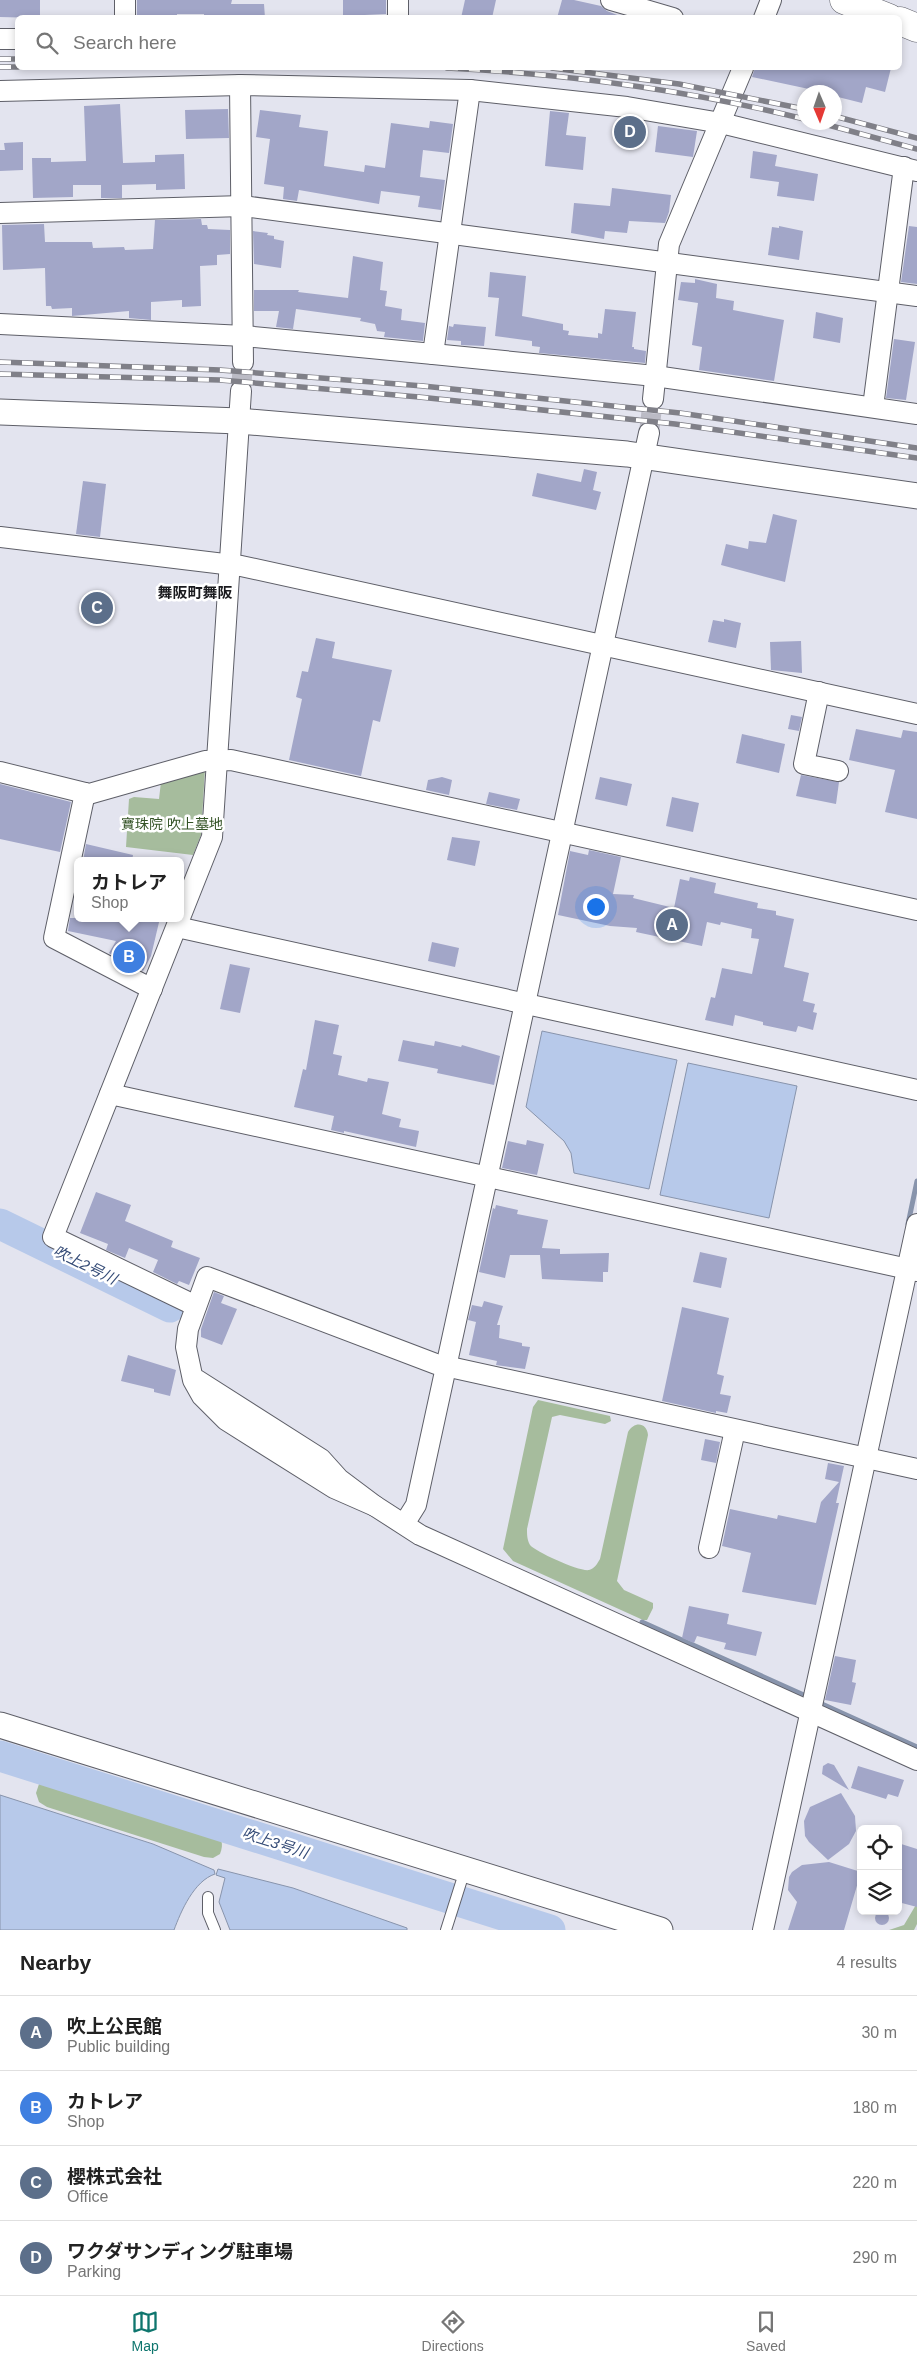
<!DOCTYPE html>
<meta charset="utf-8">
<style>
:root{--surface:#fff;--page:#f6f6f6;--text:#222;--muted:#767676;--line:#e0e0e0;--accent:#0f766e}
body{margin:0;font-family:Helvetica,"Noto Sans JP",sans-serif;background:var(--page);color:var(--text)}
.controls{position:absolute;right:15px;bottom:15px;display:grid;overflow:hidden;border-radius:8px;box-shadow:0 2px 8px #0003}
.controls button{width:45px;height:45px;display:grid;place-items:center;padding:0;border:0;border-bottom:1px solid var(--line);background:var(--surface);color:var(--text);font:25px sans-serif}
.compass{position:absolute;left:797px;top:85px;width:45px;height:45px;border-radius:50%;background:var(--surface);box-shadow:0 2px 8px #0003;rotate:178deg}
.you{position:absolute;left:595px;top:906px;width:18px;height:18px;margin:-12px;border:4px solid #fff;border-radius:50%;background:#1a73e8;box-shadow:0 0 0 8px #1a73e833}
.badge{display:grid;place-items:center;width:32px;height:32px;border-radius:50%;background:var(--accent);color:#fff;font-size:16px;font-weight:700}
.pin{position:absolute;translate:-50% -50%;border:2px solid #fff;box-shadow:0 1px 5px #0006}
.popup{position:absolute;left:74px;top:857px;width:110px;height:65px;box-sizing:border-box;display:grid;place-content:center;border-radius:8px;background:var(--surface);filter:drop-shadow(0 1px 4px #0005);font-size:16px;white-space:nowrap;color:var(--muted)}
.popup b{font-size:19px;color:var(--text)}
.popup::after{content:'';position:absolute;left:50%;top:100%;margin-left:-10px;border:10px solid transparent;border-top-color:var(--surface)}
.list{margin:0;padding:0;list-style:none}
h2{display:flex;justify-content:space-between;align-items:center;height:65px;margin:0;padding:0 20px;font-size:21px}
h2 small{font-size:16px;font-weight:400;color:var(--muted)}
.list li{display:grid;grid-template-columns:32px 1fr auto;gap:15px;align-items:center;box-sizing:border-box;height:75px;padding:0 20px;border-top:1px solid var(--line)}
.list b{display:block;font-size:19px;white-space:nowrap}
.list p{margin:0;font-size:16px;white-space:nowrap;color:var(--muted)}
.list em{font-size:16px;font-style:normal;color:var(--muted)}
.icon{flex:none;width:28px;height:28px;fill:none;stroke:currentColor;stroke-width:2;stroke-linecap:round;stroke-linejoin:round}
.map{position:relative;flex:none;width:917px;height:1930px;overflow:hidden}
.search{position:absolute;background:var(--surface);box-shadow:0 2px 8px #0003;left:15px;right:15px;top:15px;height:55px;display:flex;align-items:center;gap:12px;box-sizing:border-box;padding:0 18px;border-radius:8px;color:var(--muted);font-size:19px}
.sheet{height:365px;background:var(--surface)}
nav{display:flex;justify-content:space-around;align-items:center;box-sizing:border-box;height:70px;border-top:1px solid var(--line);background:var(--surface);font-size:14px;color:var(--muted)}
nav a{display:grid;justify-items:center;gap:2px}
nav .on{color:var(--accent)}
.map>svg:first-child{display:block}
.green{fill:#a6bc9d}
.water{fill:#b7c9ea;stroke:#8894ac}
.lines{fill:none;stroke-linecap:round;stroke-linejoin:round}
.stream{stroke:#8894ac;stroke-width:5}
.river{stroke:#b7c9ea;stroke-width:31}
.building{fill:#a2a6c8}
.minor-tunnel{stroke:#bbbbc5;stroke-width:20;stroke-dasharray:20 10;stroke-linecap:butt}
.service-casing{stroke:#5e5f68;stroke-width:12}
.minor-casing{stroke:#5e5f68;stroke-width:22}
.tertiary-casing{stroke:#5e5f68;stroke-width:27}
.trunk-casing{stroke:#5e5f68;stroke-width:29}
.service{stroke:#fff;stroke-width:10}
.minor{stroke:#fff;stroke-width:20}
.tertiary{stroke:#fff;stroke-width:25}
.trunk{stroke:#fff;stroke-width:28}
.rail-casing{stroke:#808088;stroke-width:5.5}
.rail{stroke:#fff;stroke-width:4;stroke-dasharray:11;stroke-linecap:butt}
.labels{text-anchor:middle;stroke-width:5;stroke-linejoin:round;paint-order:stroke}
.park-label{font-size:14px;fill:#345326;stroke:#fff}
.neighbourhood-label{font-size:15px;font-weight:bold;fill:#19191d;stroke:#fff}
.water-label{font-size:15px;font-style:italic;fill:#344b77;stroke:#fff}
</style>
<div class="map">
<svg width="917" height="1930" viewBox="0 0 917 1930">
<rect width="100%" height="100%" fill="#e3e4ef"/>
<g class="green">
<polygon points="205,769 201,835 193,855 126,847 129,799 134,797 159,799 161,782"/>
<polygon points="0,1229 135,1295 138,1302 131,1304 0,1240"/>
<path d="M 538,1400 L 610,1416 L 611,1421 L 605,1424 L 560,1415 L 552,1417 L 527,1529 C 527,1534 527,1540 530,1545 C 536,1552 580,1572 589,1570 C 595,1568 597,1564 600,1559 L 628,1432 C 634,1421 647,1422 648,1435 L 617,1581 L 624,1590 L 653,1603 L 653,1608 L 647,1620 L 643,1620 L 513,1561 L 503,1549 L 533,1407 Z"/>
<path d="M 47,1780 L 213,1831 C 222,1838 224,1843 220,1854 L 213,1858 L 204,1857 L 47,1807 L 39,1802 L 36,1793 L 39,1784 Z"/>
<polygon points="917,1903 917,1924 914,1930 889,1930 904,1925"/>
</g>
<g class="water">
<polygon points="542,1031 677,1060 649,1189 574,1173 571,1153 564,1141 526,1107"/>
<polygon points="688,1063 797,1086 769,1218 660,1195"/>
<path d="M 0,1795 L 153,1844 L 214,1870 L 215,1874 C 194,1881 181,1911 174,1930 L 0,1930 Z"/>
<polygon points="218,1869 293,1888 407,1928 407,1930 230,1930 219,1902 225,1878 216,1875"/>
</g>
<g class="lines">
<g class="stream">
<polyline points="908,1224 917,1181"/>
<polyline points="642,1622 806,1696"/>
<polyline points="822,1704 917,1747"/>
</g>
<g class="river">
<polyline points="0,1224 170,1307"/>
<polyline points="0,1756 550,1930"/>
</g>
</g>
<g class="building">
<polygon points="0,0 40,0 40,18 0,17"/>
<polygon points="137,0 232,0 231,4 264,4 265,18 204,18 204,14 177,14 177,18 137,18"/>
<polygon points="343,0 386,0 386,14 343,16"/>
<polygon points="465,0 496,0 492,18 461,18"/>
<polygon points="562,0 574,0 601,6 607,11 625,18 557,18"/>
<polygon points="755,68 891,68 885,92 866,87 862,103 834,96 834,92 823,92 752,77"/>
<polygon points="120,104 123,163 155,162 155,155 184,154 185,189 156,190 156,184 122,185 122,198 101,198 101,185 73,185 73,197 33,198 32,158 51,158 51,162 86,161 84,106"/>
<polygon points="228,109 229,138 186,139 185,110"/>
<polygon points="260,110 301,115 299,127 328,131 324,166 364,172 365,165 385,168 391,123 429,128 430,121 453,124 449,153 423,150 420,177 445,180 441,210 418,207 420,196 381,191 379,204 299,190 297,201 283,199 284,187 264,184 270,139 256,137"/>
<polygon points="550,111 569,113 566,135 586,137 583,170 545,166"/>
<polygon points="658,126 697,131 693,157 655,152"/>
<polygon points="23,142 23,170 0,171 0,150 5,150 4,143"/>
<polygon points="753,151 777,155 775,166 818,174 814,201 777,196 779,182 750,178"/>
<polygon points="612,188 671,195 669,212 665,223 629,221 627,233 605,231 604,239 571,233 574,203 610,206"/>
<polygon points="201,219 202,225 207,225 208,229 230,230 230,254 217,255 217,265 200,266 201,306 182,307 182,300 151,302 151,320 129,318 129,311 72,316 72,308 52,309 51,306 46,306 45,268 3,270 2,225 44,224 45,242 92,242 93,248 124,247 125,250 153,249 155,220"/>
<polygon points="779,226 803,231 799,260 768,255 772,227 779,228"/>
<polygon points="909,226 917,227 917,284 901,282"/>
<polygon points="253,231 268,233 267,235 274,236 274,239 284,241 281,268 254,264"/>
<polygon points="353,256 383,262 380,290 387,291 385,306 402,309 401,320 425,323 423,341 384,337 385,332 377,331 375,324 360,321 361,318 296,309 293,329 276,327 279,311 254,311 254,290 299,290 298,292 348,298"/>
<polygon points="490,272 526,276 522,316 563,324 563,330 569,331 568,335 598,338 598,333 602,334 605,309 636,312 632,347 634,347 634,349 646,351 645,363 539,353 540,347 532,346 532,341 495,336 499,298 488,297"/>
<polygon points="695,279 717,284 716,298 734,301 733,310 784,320 774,381 699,370 702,347 692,345 698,303 678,300 681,282 695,283"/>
<polygon points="816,312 843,318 840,343 813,338"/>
<polygon points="454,324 486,327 484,346 461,345 461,341 447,340 449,326 453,327"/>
<polygon points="894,339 915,342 906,400 886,398"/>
<polygon points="584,469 597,472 593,490 601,492 596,510 532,496 537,473 581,482"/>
<polygon points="83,481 106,484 100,537 76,534"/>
<polygon points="773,514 797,520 785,582 721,565 726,544 748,549 749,541 766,543"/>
<polygon points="89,599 110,600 109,617 88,615"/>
<polygon points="724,619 741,623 736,648 708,642 713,620 724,622"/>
<polygon points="316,638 335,642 332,658 392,670 380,722 373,720 361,776 289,760 302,699 296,697 302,671 308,672"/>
<polygon points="801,641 802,673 771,670 770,642"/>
<polygon points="791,715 802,717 799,731 788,729"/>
<polygon points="856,729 901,738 903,730 917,732 917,819 885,812 895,770 849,760"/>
<polygon points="742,734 785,744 779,773 736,763"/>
<polygon points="801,775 839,782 836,804 796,796"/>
<polygon points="442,777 452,780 449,795 426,790 428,780"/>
<polygon points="600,777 632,784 627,806 595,799"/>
<polygon points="0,784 71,802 60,852 0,839"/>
<polygon points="489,792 520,799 517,810 486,804"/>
<polygon points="672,797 699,803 693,832 666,826"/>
<polygon points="452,837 480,841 475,866 447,860"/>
<polygon points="86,844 133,855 132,861 83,861"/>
<polygon points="589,850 621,857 613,894 634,895 633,898 674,908 680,879 689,881 690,877 716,883 714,893 758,903 757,908 776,911 776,915 794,919 784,967 809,973 803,1001 815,1004 813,1012 817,1013 813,1030 798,1026 796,1032 763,1025 763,1022 735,1015 733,1026 705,1020 711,997 715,998 722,968 752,974 759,939 751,938 752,929 721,922 720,925 707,922 702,946 636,932 637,928 610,926 558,915 570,851 588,855"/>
<polygon points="70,918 160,918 151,956 143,971 109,953 116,941 68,931"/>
<polygon points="432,942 459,948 455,967 428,961"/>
<polygon points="230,964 250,968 240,1013 220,1009"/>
<polygon points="315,1020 339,1025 333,1054 342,1056 338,1075 367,1082 368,1078 389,1082 382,1114 401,1119 399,1127 419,1131 416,1147 344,1131 344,1133 331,1130 334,1116 294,1107 303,1069 306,1070"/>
<polygon points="403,1040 434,1046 435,1041 461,1047 462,1045 500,1056 494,1085 437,1073 438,1069 398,1061"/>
<polygon points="527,1140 544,1144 537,1175 502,1168 508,1141 526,1145"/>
<polygon points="96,1192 131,1205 125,1221 173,1241 171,1247 200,1258 189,1285 179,1281 177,1284 153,1272 158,1260 129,1248 125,1258 106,1250 108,1244 80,1233"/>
<polygon points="496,1205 518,1210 517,1214 548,1220 542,1248 560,1249 560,1254 609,1253 608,1272 603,1272 603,1282 542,1279 540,1255 510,1255 505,1278 479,1272 493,1208 495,1209"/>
<polygon points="700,1252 727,1258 721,1288 693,1282"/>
<polygon points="214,1292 224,1296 221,1303 237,1309 222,1345 201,1337 201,1329"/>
<polygon points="484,1301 503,1306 497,1325 500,1325 499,1338 522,1343 522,1346 530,1347 525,1369 496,1365 497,1361 469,1355 476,1322 468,1320 472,1305 482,1307"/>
<polygon points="682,1307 729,1318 717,1374 724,1376 720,1394 731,1396 727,1413 716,1411 716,1413 662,1401"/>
<polygon points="128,1355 176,1370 170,1396 154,1392 154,1389 121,1381"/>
<polygon points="705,1439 720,1442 716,1463 701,1460"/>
<polygon points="828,1463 844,1466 836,1503 839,1503 816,1605 742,1592 751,1553 722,1546 730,1509 777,1519 778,1515 816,1523 821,1502 839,1482 825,1479"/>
<polygon points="689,1606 729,1614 727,1624 762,1632 756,1656 724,1649 726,1643 697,1636 694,1643 682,1638"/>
<polygon points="835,1656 856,1660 852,1682 856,1683 851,1705 825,1700"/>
<polygon points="828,1763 834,1765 849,1790 822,1774 823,1766"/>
<polygon points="858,1766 904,1780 898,1797 888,1794 886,1799 851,1788"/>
<polygon points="841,1793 855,1816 856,1831 849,1844 828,1860 809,1842 805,1836 804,1821 810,1807"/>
<polygon points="898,1843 917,1849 917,1907 898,1902"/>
<polygon points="829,1862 861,1872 844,1930 788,1930 797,1902 788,1890 789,1877 792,1872 802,1865"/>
<circle cx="882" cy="1918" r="7"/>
</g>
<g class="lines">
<g class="minor-tunnel">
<polyline points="241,391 243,362"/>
<polyline points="649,433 653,399"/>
</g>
<g class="service-casing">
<g id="service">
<polyline points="208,1897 208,1913 215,1930"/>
<polyline points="446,1930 465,1870"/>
</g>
</g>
<g class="minor-casing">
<g id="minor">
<polyline points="125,0 125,18"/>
<polyline points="398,0 398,18"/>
<polyline points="611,0 673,18"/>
<polyline points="764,18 771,0"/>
<polyline points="0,39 18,39"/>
<polyline points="240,85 243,362"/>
<polyline points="0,91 240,85 470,90 627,107 721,123 917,171"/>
<polyline points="0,213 243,206 917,296"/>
<polyline points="0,324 244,336 433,354 655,376 917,414"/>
<polyline points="433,354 470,90"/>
<polyline points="653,399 669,244 743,68"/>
<polyline points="873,407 904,167"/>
<polyline points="0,537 241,566 917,714"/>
<polyline points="819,692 804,764 838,771"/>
<polyline points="0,772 89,794 205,761 231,760 917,910"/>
<polyline points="85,793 54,938 152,989"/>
<polyline points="177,927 917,1090"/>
<polyline points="110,1094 917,1271"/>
<polyline points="196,1306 53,1237 212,837 241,391"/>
<polyline points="197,1380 321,1459 339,1479 375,1506 420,1535 917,1760"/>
<polyline points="375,1506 334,1488 226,1420 202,1396 193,1380 186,1347 188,1329 207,1277 436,1364 917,1469"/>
<polyline points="404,1524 416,1505 649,433"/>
<polyline points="709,1548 735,1430"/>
<polyline points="763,1930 917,1224"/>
</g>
</g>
<g class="tertiary-casing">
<g id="tertiary">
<polyline points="0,412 239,421 627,454 917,496"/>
<polyline points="0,1725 660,1930"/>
</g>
</g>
<g class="trunk-casing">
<g id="trunk">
<polyline points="844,0 889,18"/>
<polyline points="900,21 917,28"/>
</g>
</g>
<use href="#service" class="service"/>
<use href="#minor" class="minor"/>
<use href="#tertiary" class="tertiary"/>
<use href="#trunk" class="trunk"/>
<g class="rail-casing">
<g id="rail">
<polyline points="0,59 18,59"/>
<polyline points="0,67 18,67"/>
<path d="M 447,68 C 567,74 688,90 804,119"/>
<polyline points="552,68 679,84 804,109"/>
<polyline points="834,116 917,138"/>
<polyline points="817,122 917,149"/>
<polyline points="0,362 220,370 423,386 680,413 917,448"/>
<polyline points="0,374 220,380 419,397 675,424 917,458"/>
</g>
</g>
<use href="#rail" class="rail"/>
</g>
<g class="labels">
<g class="park-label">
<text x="172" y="829">寶珠院 吹上墓地</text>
</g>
<g class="neighbourhood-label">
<text x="195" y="598">舞阪町舞阪</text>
</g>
<g class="water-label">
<text transform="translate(85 1265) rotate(26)" y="5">吹上2号川</text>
<text transform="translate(275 1843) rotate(18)" y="5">吹上3号川</text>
</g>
</g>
</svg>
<div class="controls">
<button><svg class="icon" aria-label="locate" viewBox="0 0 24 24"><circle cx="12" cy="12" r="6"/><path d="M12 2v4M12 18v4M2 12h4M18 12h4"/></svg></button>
<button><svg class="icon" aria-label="layers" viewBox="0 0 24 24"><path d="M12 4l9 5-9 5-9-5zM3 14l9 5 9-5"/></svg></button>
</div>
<svg class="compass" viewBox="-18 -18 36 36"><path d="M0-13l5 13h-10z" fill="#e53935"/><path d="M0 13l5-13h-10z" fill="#767676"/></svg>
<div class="you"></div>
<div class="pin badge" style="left:672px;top:925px;background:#5c6f8a">A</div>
<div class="pin badge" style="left:129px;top:957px;background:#3f7fe0">B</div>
<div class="popup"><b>カトレア</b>Shop</div>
<div class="pin badge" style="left:97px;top:608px;background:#5c6f8a">C</div>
<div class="pin badge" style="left:630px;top:132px;background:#5c6f8a">D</div>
<div class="search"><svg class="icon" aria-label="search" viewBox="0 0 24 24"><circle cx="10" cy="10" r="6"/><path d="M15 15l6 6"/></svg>Search here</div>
</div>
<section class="sheet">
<h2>Nearby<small>4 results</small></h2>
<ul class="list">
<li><span class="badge" style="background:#5c6f8a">A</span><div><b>吹上公民館</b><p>Public building</p></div><em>30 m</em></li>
<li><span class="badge" style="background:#3f7fe0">B</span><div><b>カトレア</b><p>Shop</p></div><em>180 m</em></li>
<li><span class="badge" style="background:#5c6f8a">C</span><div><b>櫻株式会社</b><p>Office</p></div><em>220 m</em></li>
<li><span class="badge" style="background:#5c6f8a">D</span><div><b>ワクダサンディング駐車場</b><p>Parking</p></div><em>290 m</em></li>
</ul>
</section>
<nav>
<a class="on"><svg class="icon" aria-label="map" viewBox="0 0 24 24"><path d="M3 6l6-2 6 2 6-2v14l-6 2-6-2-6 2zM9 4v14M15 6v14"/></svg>Map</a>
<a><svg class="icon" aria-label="directions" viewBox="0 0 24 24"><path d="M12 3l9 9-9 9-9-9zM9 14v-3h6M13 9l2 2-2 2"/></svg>Directions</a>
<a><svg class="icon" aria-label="saved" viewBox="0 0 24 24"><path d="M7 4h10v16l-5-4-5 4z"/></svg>Saved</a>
</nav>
